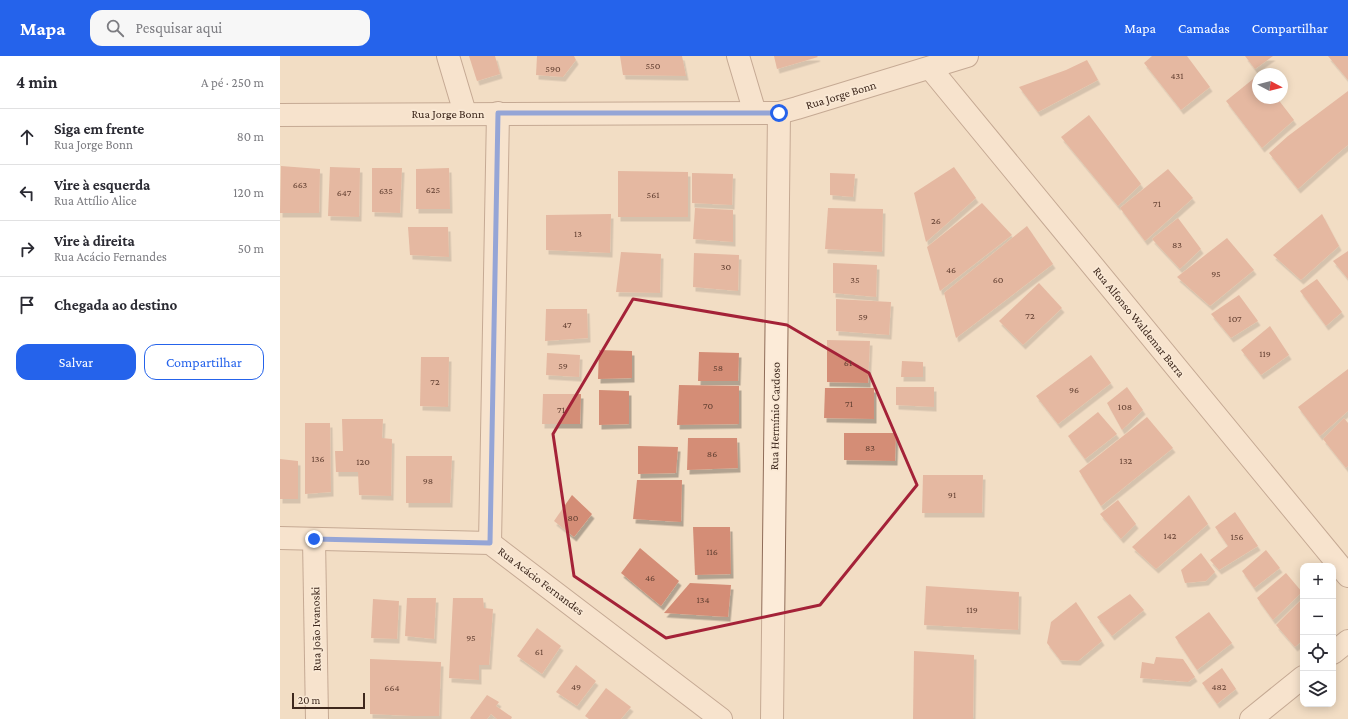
<!DOCTYPE html>
<html lang="pt">
<meta charset="utf-8">
<style>
:root{--surface:#fff;--page:#f7f7f7;--text:#2b2b33;--muted:#7c7c81;--line:#e1e1e2;--accent:#2563eb}
body{margin:0;font-family:"Crimson Pro",serif;background:var(--page);color:var(--text)}
.controls{position:absolute;right:12px;bottom:12px;display:grid;overflow:hidden;border-radius:8px;box-shadow:0 2px 10px #0003}
.controls button{width:36px;height:36px;display:grid;place-items:center;padding:0;border:0;border-bottom:1px solid var(--line);background:var(--surface);color:var(--text);font:20px sans-serif}
.compass{position:absolute;left:972px;top:12px;width:36px;height:36px;border-radius:50%;background:var(--surface);box-shadow:0 2px 10px #0003;rotate:97deg}
.scale{position:absolute;left:12px;bottom:10px;width:73px;box-sizing:border-box;padding-left:4px;border:2px solid #3e281d;border-top:0;font-size:11px;line-height:14px;white-space:nowrap;color:#3e281d;-webkit-text-stroke:3px #f9e8d4;paint-order:stroke}
.stop{position:absolute;width:12px;height:12px;margin:-9px;border:3px solid #2563eb;border-radius:50%;background:#fff}
.stop.end{background:#2563eb;border-color:#fff;box-shadow:0 1px 4px #0008}
.list{margin:0;padding:0;list-style:none}
h2{display:flex;justify-content:space-between;align-items:center;height:52px;margin:0;padding:0 16px;font-size:17px}
h2 small{font-size:13px;font-weight:400;color:var(--muted)}
.list li{display:grid;grid-template-columns:26px 1fr auto;gap:12px;align-items:center;box-sizing:border-box;height:56px;padding:0 16px;border-top:1px solid var(--line)}
.list b{display:block;font-size:15px;white-space:nowrap}
.list p{margin:0;font-size:13px;white-space:nowrap;color:var(--muted)}
.list em{font-size:13px;font-style:normal;color:var(--muted)}
.actions{display:flex;gap:8px;padding:12px 16px}
.actions a{flex:1;padding:9px 0;border:1px solid var(--accent);border-radius:12px;text-align:center;font-size:14px;color:var(--accent)}
.actions .main{background:var(--accent);color:#fff}
.icon{flex:none;width:22px;height:22px;fill:none;stroke:currentColor;stroke-width:2;stroke-linecap:round;stroke-linejoin:round}
.map{position:relative;flex:none;width:1068px;height:663px;overflow:hidden}
header{display:flex;align-items:center;gap:24px;box-sizing:border-box;height:56px;padding:0 20px;background:var(--accent);color:#fff}
header strong{font-size:19px}
nav{display:flex;gap:22px;margin-inline-start:auto;font-size:14px}
.search{width:280px;height:36px;background:var(--page);display:flex;align-items:center;gap:10px;box-sizing:border-box;padding:0 14px;border-radius:12px;color:var(--muted);font-size:15px}
main{display:flex}
aside{flex:1;background:var(--surface)}
.map>svg:first-child{display:block}
.building{fill:#d48d76;filter:url(#shadow)}
.lines{fill:none;stroke-linecap:round;stroke-linejoin:round}
.minor-casing{stroke:#8f6c58;stroke-width:24}
.minor{stroke:#fcebd8;stroke-width:22}
.route{stroke:#2563eb;stroke-width:5}
.marked{fill:none;stroke:#a42238;stroke-width:3;stroke-linejoin:round}
.labels{text-anchor:middle;stroke-width:3.5;stroke-linejoin:round;paint-order:stroke}
.number-label{font-size:10px;fill:#644133}
.street-label{font-size:12px;fill:#3e281d;stroke:#f9e8d4}
</style>
<header>
<strong>Mapa</strong>
<div class="search"><svg class="icon" aria-label="search" viewBox="0 0 24 24"><circle cx="10" cy="10" r="6"/><path d="M15 15l6 6"/></svg>Pesquisar aqui</div>
<nav><a>Mapa</a><a>Camadas</a><a>Compartilhar</a></nav>
</header>
<main>
<aside>
<h2>4 min<small>A pé · 250 m</small></h2>
<ul class="list">
<li><svg class="icon" aria-label="ahead" viewBox="0 0 24 24"><path d="M12 20V5M6 11l6-6 6 6"/></svg><div><b>Siga em frente</b><p>Rua Jorge Bonn</p></div><em>80 m</em></li>
<li><svg class="icon" aria-label="left" viewBox="0 0 24 24"><path d="M17 20v-9H6M10 6l-5 5 5 5"/></svg><div><b>Vire à esquerda</b><p>Rua Attílio Alice</p></div><em>120 m</em></li>
<li><svg class="icon" aria-label="right" viewBox="0 0 24 24"><path d="M7 20v-9h11M14 6l5 5-5 5"/></svg><div><b>Vire à direita</b><p>Rua Acácio Fernandes</p></div><em>50 m</em></li>
<li><svg class="icon" aria-label="arrive" viewBox="0 0 24 24"><path d="M6 21V4h12l-3 4 3 4H6"/></svg><div><b>Chegada ao destino</b></div></li>
</ul>
<div class="actions"><a class="main">Salvar</a><a>Compartilhar</a></div>
</aside>
<div class="map">
<svg width="1068" height="663" viewBox="0 0 1068 663">
<defs>
<filter id="shadow"><feDropShadow dx="2.5" dy="4.5" stdDeviation="0" flood-color="#0004"/></filter>
</defs>
<rect width="100%" height="100%" fill="#f2ddc4"/>
<g class="building">
<polygon points="189,0 215,0 220,18 197,25"/>
<polygon points="257,0 294,0 296,4 283,21 256,19"/>
<polygon points="340,0 402,0 406,20 343,19"/>
<polygon points="494,0 537,0 538,1 497,13"/>
<polygon points="872,0 907,0 930,31 901,54 864,7"/>
<polygon points="965,0 993,0 975,13"/>
<polygon points="1048,0 1068,0 1068,24"/>
<polygon points="807,4 818,24 758,56 739,31 786,14"/>
<polygon points="978,19 978,42 997,42 1014,64 982,92 946,45"/>
<polygon points="1068,35 1068,89 1057,98 1018,133 989,97 1008,80"/>
<polygon points="809,59 861,128 838,150 781,81"/>
<polygon points="1,110 40,113 39,157 0,157"/>
<polygon points="50,111 80,112 79,161 48,160"/>
<polygon points="674,111 696,142 646,186 634,137"/>
<polygon points="92,112 122,112 120,157 92,156"/>
<polygon points="169,112 170,153 136,153 136,113"/>
<polygon points="888,113 913,142 865,185 840,152"/>
<polygon points="338,115 408,116 408,161 338,161"/>
<polygon points="412,117 453,118 452,149 412,147"/>
<polygon points="550,117 575,118 573,141 550,139"/>
<polygon points="702,147 732,179 660,235 647,191"/>
<polygon points="415,152 453,154 453,186 413,183"/>
<polygon points="548,152 603,153 602,196 545,193"/>
<polygon points="331,158 330,197 266,194 266,159"/>
<polygon points="1042,158 1059,190 1021,224 993,199"/>
<polygon points="898,162 921,193 900,213 872,183"/>
<polygon points="747,170 773,208 676,282 664,237"/>
<polygon points="128,171 168,171 169,201 130,199"/>
<polygon points="947,182 974,214 930,250 897,221"/>
<polygon points="1068,195 1068,223 1053,205"/>
<polygon points="341,196 381,198 380,237 336,236"/>
<polygon points="414,197 459,199 458,235 413,231"/>
<polygon points="553,207 597,209 596,241 553,237"/>
<polygon points="1037,223 1062,256 1046,270 1020,235"/>
<polygon points="759,227 782,252 743,289 719,265"/>
<polygon points="959,239 978,265 951,282 931,258"/>
<polygon points="556,243 611,246 609,279 556,275"/>
<polygon points="266,253 307,253 308,282 265,285"/>
<polygon points="990,270 1009,299 981,319 961,294"/>
<polygon points="547,284 590,285 588,327 547,326"/>
<polygon points="319,294 352,295 352,322 318,323"/>
<polygon points="419,296 459,297 458,325 418,325"/>
<polygon points="267,297 300,299 299,321 266,319"/>
<polygon points="811,299 831,327 778,368 756,340"/>
<polygon points="141,301 169,301 168,351 140,350"/>
<polygon points="622,305 643,306 643,321 621,321"/>
<polygon points="1068,313 1068,355 1040,380 1018,351"/>
<polygon points="399,329 459,330 459,368 397,369"/>
<polygon points="616,331 654,331 654,351 616,349"/>
<polygon points="847,331 863,354 842,374 827,347"/>
<polygon points="545,332 594,332 594,363 544,362"/>
<polygon points="319,334 349,335 349,368 319,369"/>
<polygon points="263,338 301,338 300,368 262,368"/>
<polygon points="818,356 837,378 805,403 788,380"/>
<polygon points="867,361 893,392 821,450 799,415"/>
<polygon points="1064,362 1068,367 1068,410 1066,412 1043,383"/>
<polygon points="62,363 103,363 102,382 112,383 111,440 79,439 78,416 56,416 55,395 63,395"/>
<polygon points="25,367 50,367 51,436 25,438"/>
<polygon points="564,377 616,377 615,405 564,404"/>
<polygon points="408,382 457,382 458,412 407,414"/>
<polygon points="358,390 398,391 396,417 358,418"/>
<polygon points="126,400 172,400 170,447 126,447"/>
<polygon points="0,403 18,405 18,443 0,443"/>
<polygon points="643,419 703,419 702,457 642,457"/>
<polygon points="357,424 402,424 401,466 353,463"/>
<polygon points="292,439 312,458 294,481 274,465"/>
<polygon points="909,439 928,468 876,513 852,491"/>
<polygon points="838,444 856,468 841,483 820,458"/>
<polygon points="955,456 978,490 939,514 930,504 948,490 935,471"/>
<polygon points="413,471 450,471 451,518 415,519"/>
<polygon points="360,492 399,525 381,550 341,517"/>
<polygon points="986,494 1000,512 974,532 962,515"/>
<polygon points="921,497 935,516 926,525 905,527 901,514"/>
<polygon points="1006,517 1022,536 993,564 977,542"/>
<polygon points="410,527 451,529 448,561 384,557"/>
<polygon points="646,530 739,536 738,574 644,569"/>
<polygon points="850,538 864,554 832,580 817,561"/>
<polygon points="127,542 156,542 154,583 125,580"/>
<polygon points="173,542 203,542 204,552 213,553 209,609 199,609 199,624 169,622"/>
<polygon points="93,543 119,545 117,583 91,582"/>
<polygon points="1021,544 1023,546 1023,584 1015,591 996,569"/>
<polygon points="796,546 822,585 798,605 780,604 767,587 771,566"/>
<polygon points="929,556 952,587 917,614 895,581"/>
<polygon points="257,572 281,590 262,618 237,600"/>
<polygon points="634,595 694,599 693,663 633,663"/>
<polygon points="876,601 903,603 915,621 908,626 860,622 862,606 874,608"/>
<polygon points="90,603 161,606 159,660 133,660 90,658"/>
<polygon points="296,609 316,625 297,650 276,636"/>
<polygon points="942,612 956,633 937,648 922,627"/>
<polygon points="326,632 351,651 341,663 309,663 305,660"/>
<polygon points="207,639 219,646 216,650 232,661 231,663 217,663 211,658 207,663 191,663 190,662"/>
</g>
<g class="lines">
<g class="minor-casing">
<g id="minor">
<polyline points="168,0 185,57"/>
<polyline points="458,0 475,57"/>
<polyline points="650,12 1068,520"/>
<polyline points="0,59 499,57 517,52 687,0"/>
<polyline points="0,482 210,487 441,663"/>
<polyline points="34,483 37,663"/>
<polyline points="210,487 218,57"/>
<polyline points="1053,597 1068,585"/>
<polyline points="492,663 499,57"/>
<polyline points="971,663 1023,621"/>
</g>
</g>
<use href="#minor" class="minor"/>
</g>
<g class="lines">
<polyline class="route" points="34,483 210,487 218,57 499,57"/>
</g>
<path d="M0 0H1068V663H0ZM 353,243 L 507,269 L 589,317 L 637,429 L 540,549 L 386,582 L 294,520 L 273,378 Z" fill="#f2ddc4" fill-opacity=".55" fill-rule="evenodd"/>
<path class="marked" d="M 353,243 L 507,269 L 589,317 L 637,429 L 540,549 L 386,582 L 294,520 L 273,378 Z"/>
<g class="labels">
<g class="number-label">
<text x="373" y="13">550</text>
<text x="273" y="16">590</text>
<text x="897" y="23">431</text>
<text x="20" y="132">663</text>
<text x="153" y="137">625</text>
<text x="106" y="138">635</text>
<text x="64" y="140">647</text>
<text x="373" y="142">561</text>
<text x="877" y="151">71</text>
<text x="656" y="168">26</text>
<text x="298" y="181">13</text>
<text x="897" y="192">83</text>
<text x="446" y="214">30</text>
<text x="671" y="217">46</text>
<text x="936" y="221">95</text>
<text x="575" y="227">35</text>
<text x="718" y="227">60</text>
<text x="750" y="263">72</text>
<text x="583" y="264">59</text>
<text x="955" y="266">107</text>
<text x="287" y="272">47</text>
<text x="985" y="301">119</text>
<text x="568" y="310">61</text>
<text x="283" y="313">59</text>
<text x="438" y="315">58</text>
<text x="155" y="329">72</text>
<text x="794" y="337">96</text>
<text x="569" y="351">71</text>
<text x="428" y="353">70</text>
<text x="845" y="354">108</text>
<text x="281" y="357">71</text>
<text x="590" y="395">83</text>
<text x="432" y="401">86</text>
<text x="38" y="406">136</text>
<text x="846" y="408">132</text>
<text x="83" y="409">120</text>
<text x="148" y="428">98</text>
<text x="672" y="442">91</text>
<text x="293" y="465">80</text>
<text x="890" y="483">142</text>
<text x="957" y="484">156</text>
<text x="432" y="499">116</text>
<text x="370" y="525">46</text>
<text x="423" y="547">134</text>
<text x="692" y="557">119</text>
<text x="191" y="585">95</text>
<text x="259" y="599">61</text>
<text x="296" y="634">49</text>
<text x="939" y="634">482</text>
<text x="112" y="635">664</text>
</g>
<g class="street-label">
<text transform="translate(561 39) rotate(-17)" y="4">Rua Jorge Bonn</text>
<text x="168" y="62">Rua Jorge Bonn</text>
<text transform="translate(859 266) rotate(51)" y="4">Rua Alfonso Waldemar Barra</text>
<text transform="translate(495 360) rotate(-89)" y="4">Rua Hermínio Cardoso</text>
<text transform="translate(261 525) rotate(37)" y="4">Rua Acácio Fernandes</text>
<text transform="translate(36 573) rotate(-91)" y="4">Rua João Ivanoski</text>
</g>
</g>
</svg>
<div class="controls">
<button>+</button>
<button>−</button>
<button><svg class="icon" aria-label="locate" viewBox="0 0 24 24"><circle cx="12" cy="12" r="6"/><path d="M12 2v4M12 18v4M2 12h4M18 12h4"/></svg></button>
<button><svg class="icon" aria-label="layers" viewBox="0 0 24 24"><path d="M12 4l9 5-9 5-9-5zM3 14l9 5 9-5"/></svg></button>
</div>
<svg class="compass" viewBox="-18 -18 36 36"><path d="M0-13l5 13h-10z" fill="#e53935"/><path d="M0 13l5-13h-10z" fill="#7c7c81"/></svg>
<div class="scale">20 m</div>
<div class="stop" style="left:499px;top:57px"></div>
<div class="stop end" style="left:34px;top:483px"></div>
</div>
</main>
